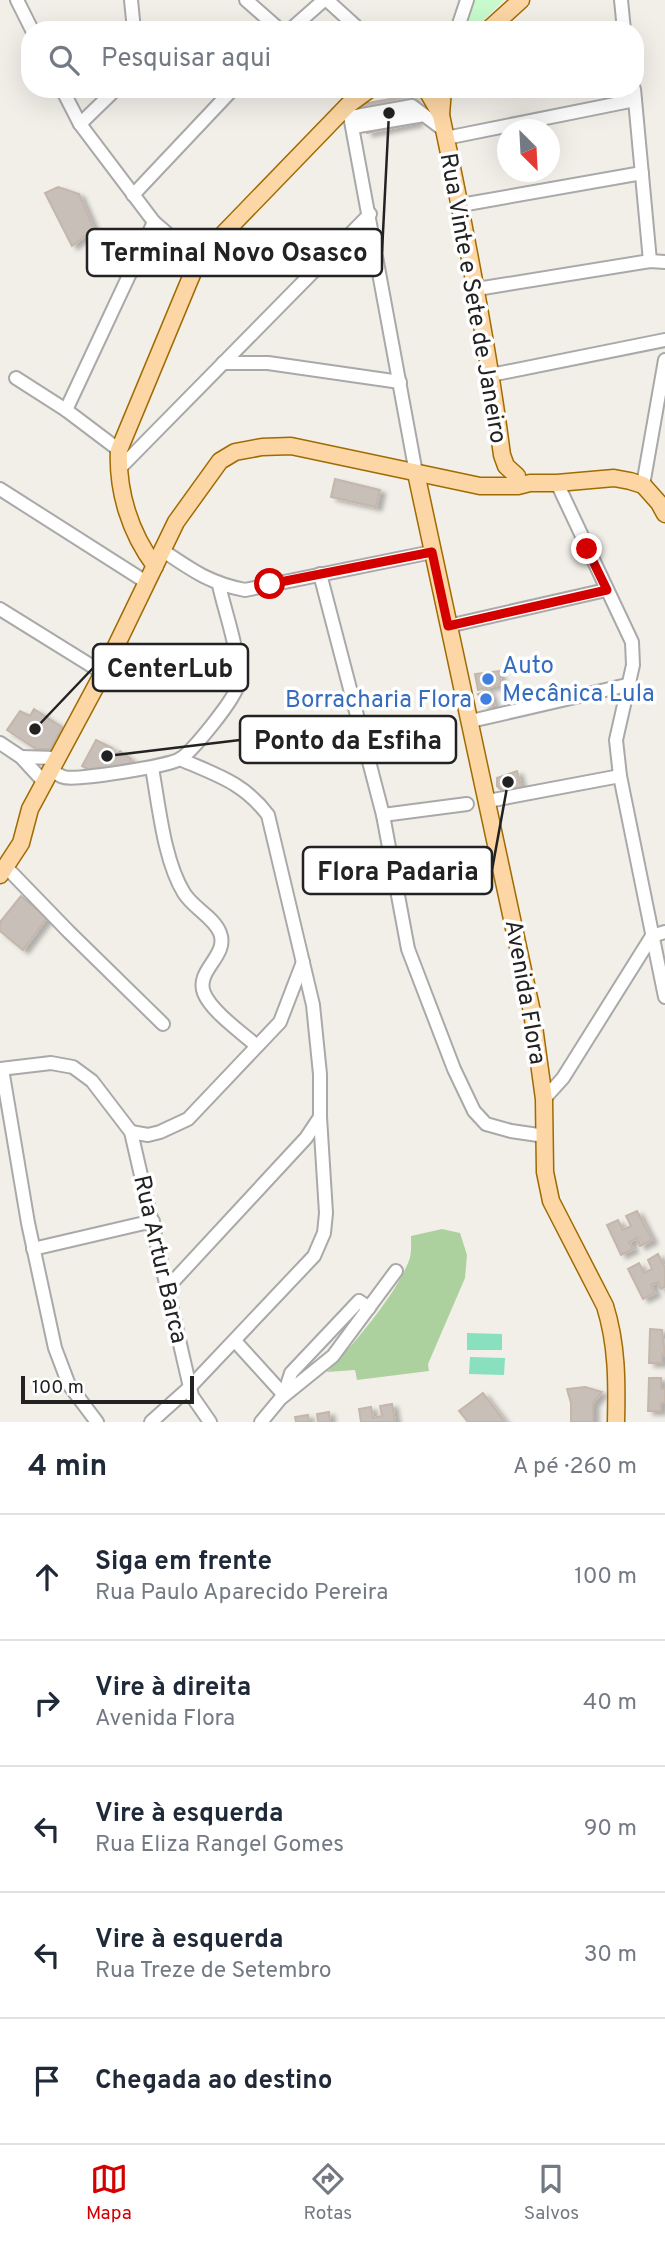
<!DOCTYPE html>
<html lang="pt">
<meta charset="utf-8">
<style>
:root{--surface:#fff;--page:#f2f2f3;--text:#1f2937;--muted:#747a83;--line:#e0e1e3;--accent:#d40000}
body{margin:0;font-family:Overpass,sans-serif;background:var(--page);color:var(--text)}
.compass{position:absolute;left:497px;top:119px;width:63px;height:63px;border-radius:50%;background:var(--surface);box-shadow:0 7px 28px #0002;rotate:156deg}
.scale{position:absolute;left:21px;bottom:18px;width:173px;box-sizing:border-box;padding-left:7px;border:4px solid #222;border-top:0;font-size:19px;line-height:24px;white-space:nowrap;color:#222;-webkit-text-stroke:5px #fff;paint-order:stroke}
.stop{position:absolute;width:21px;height:21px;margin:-16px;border:5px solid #d40000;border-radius:50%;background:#fff}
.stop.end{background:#d40000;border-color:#fff;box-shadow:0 2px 7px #0008}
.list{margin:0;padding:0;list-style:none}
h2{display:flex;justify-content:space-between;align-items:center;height:91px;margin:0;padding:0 28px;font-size:30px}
h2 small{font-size:23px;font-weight:400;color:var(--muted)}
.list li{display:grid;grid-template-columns:46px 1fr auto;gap:21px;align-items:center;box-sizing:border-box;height:126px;padding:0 28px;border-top:2px solid var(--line)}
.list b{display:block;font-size:26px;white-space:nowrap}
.list p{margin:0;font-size:23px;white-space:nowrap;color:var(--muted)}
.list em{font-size:23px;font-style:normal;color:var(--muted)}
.icon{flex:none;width:38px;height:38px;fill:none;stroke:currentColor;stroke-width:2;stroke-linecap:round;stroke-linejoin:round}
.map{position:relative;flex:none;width:665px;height:1422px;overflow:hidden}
.search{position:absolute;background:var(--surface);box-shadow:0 7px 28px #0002;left:21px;right:21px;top:21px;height:77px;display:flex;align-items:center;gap:18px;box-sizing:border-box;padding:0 24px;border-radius:28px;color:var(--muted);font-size:26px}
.sheet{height:721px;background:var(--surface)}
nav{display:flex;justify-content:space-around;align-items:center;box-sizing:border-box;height:98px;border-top:2px solid var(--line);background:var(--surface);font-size:19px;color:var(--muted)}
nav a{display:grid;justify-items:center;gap:4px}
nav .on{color:var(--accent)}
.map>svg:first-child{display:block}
.forest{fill:#add19e}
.park{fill:#c8facc}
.pitch{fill:#88e0be}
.building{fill:#c7bfb8;stroke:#c4b6ab;stroke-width:2;filter:url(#shadow)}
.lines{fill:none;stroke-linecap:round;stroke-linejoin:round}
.minor-casing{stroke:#a9a9a9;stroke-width:16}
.major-casing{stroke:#a06b00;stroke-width:19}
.minor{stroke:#fff;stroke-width:12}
.major{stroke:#fcd6a4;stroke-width:16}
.route{stroke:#d40000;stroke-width:9}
.shop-dot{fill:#3f7fe0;stroke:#fff;stroke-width:2.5}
.labels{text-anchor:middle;stroke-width:7;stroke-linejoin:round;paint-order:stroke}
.street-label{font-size:24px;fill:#222;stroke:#fff}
.shop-label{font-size:24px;fill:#366cbe;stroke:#fff;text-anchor:start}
.leader{fill:none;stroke:#222;stroke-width:2.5}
.callout-dot{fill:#222;stroke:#fff;stroke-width:2.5}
.callout{fill:#fff;stroke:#222;stroke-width:2.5}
.callout-label{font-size:26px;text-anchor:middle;font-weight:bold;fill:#222}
</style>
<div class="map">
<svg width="665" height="1422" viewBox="0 0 665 1422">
<defs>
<filter id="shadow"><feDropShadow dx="5.5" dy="3.5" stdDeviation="2" flood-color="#0004"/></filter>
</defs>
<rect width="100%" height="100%" fill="#f2efe9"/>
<path class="forest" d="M 442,1229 L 460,1233 L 467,1255 L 465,1278 L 428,1364 L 429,1371 L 357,1380 L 355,1370 L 327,1372 C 353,1345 394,1297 408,1263 C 412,1255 411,1245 411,1236 Z"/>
<polygon class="park" points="473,0 504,0 473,30 460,30"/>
<g class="pitch">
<polygon points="467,1333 502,1334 502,1350 467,1350"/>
<polygon points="470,1357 505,1358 504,1375 469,1374"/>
</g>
<g class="building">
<polygon points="413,95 417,123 367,133 362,104"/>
<polygon points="58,187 79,194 94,229 72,246 45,193"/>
<polygon points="335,479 380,490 376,507 331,497"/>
<polygon points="499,671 501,684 478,690 475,674"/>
<polygon points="489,691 494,705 485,706 478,694"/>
<polygon points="34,709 62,727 51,749 36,749 7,730 20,711 30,716"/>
<polygon points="96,740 112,748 111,751 117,754 120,751 131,759 128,766 93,772 82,766"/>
<polygon points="517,771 521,787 503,792 497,786 497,778"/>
<polygon points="21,896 47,918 23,950 0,931 0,922"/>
<polygon points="637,1211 652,1240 640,1246 637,1238 629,1242 633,1249 621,1255 607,1225 618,1220 623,1230 631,1226 626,1216"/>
<polygon points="658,1254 665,1268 665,1287 661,1289 658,1282 651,1285 655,1293 643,1299 628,1269 639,1263 644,1273 652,1269 648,1260"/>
<polygon points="650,1329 662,1330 665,1355 662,1354 662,1363 649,1363"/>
<polygon points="649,1378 661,1378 661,1389 665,1389 665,1403 661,1403 661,1411 648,1411"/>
<polygon points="585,1387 602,1392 593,1403 593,1422 571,1422 571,1403 567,1389"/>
<polygon points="483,1393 505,1422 468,1422 459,1411"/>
<polygon points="392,1404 395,1422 361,1422 359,1409 371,1407 373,1418 382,1416 380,1406"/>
<polygon points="329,1412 330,1422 318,1422 317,1414"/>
<polygon points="308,1415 309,1422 296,1422 295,1417"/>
</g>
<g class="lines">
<g class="minor-casing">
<g id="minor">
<polyline points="17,0 32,30"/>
<polyline points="131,0 134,30"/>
<polyline points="246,0 280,30"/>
<polyline points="327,0 360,30"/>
<polyline points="621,0 624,30"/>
<polyline points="290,30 324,0"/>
<polyline points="457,30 467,0"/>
<polyline points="62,89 80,124 154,222 198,260"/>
<polyline points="634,89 650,261"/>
<polyline points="348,105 416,473"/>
<polyline points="351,117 412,106 424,115"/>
<polyline points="80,124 116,89"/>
<polyline points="353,127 424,115 444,130"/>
<polyline points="446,138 635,100"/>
<polyline points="133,195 233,89"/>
<polyline points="461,205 642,173"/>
<polyline points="477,289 650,261 665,262"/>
<polyline points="223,363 268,363 400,382"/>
<polyline points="491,375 665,340"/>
<polyline points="16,378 66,410 119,450"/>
<polyline points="66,410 154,222"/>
<polyline points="118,470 370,214"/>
<polyline points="557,483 632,642 633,665 616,740 620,776 665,997"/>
<polyline points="643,485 665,360"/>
<polyline points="0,489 146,582"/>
<path d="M 162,550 C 192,570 209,583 245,590 L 432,552"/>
<polyline points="320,574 383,815 408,949 454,1069 474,1111 486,1124 511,1131 545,1136"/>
<polyline points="0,609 103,673"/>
<polyline points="448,626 606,590"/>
<polyline points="471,721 627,685"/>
<polyline points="0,743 21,757 44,782"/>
<polyline points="21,757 56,758"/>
<path d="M 152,768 C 159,806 164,861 184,893 C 193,908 214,917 220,933 C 229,956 195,970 204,993 C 211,1011 242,1033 257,1046"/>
<path d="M 50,769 C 54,772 60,776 64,777 C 74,781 169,766 180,759 C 192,752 236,698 238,684 C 241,655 225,613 219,585"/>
<polyline points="488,801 620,776"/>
<polyline points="383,815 467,804"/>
<polyline points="6,867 69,932 163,1024"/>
<polyline points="0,1069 51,1063 73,1067 92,1081 131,1132 192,1396 210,1422"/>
<polyline points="2,1069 28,1223 55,1348 69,1385 97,1422"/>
<polyline points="544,1099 563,1078 652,936 665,932"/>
<polyline points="131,1132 148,1135 160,1132 188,1119 280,1022 303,962"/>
<polyline points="33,1249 153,1221"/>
<polyline points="168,1287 306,1138 320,1117"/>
<polyline points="235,1341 284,1395"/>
<polyline points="284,1395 291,1373 359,1301 369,1308"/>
<path d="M 151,1422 L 190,1387 L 314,1256 L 324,1233 L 326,1213 L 320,1117 L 320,1074 L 313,1005 L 268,815 C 243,782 216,775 180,759"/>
<polyline points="261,1422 281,1398 333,1356 396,1271"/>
</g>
</g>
<g class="major-casing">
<g id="major">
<polyline points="488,30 521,0"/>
<polyline points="426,89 441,115"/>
<path d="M 443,89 L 441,115 C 465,228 487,340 502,455 L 506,466 L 517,476"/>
<path d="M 416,473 L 532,1012 L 544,1099 L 545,1172 L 551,1201 L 605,1306 C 617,1344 617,1382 616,1422"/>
<path d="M 155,566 C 130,533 117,491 119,450 L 198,260 L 348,105 L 370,89"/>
<polyline points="0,875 21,843 30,809 103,673 176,522 220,461 235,452 262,447 291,446 480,486 518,486 530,483 557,483 614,478 630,481 643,485 659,503 665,514"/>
</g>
</g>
<use href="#minor" class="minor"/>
<use href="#major" class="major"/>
</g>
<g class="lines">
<polyline class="route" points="270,584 432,552 448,626 607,590 587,549"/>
</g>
<g class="shop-dot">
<circle cx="488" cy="679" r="7"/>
<circle cx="486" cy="699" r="7"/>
</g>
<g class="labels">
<g class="street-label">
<text transform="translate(474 298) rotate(80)" y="8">Rua Vinte e Sete de Janeiro</text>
<text transform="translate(526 992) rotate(80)" y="8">Avenida Flora</text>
<text transform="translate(161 1259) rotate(77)" y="8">Rua Artur Barca</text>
</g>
<g class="shop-label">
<text x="502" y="673">Auto<tspan x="502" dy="28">Mecânica Lula</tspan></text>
<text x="472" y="707" text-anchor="end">Borracharia Flora</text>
</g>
</g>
<path class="leader" d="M389 113L382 252M35 729L93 668M107 756L240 740M508 782L492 870"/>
<g class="callout-dot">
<circle cx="389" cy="113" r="7"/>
<circle cx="35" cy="729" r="7"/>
<circle cx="107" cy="756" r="7"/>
<circle cx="508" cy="782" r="7"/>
</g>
<g class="callout">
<rect x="87" y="229" width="295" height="47" rx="7"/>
<rect x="93" y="644" width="155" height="47" rx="7"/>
<rect x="240" y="716" width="216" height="47" rx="7"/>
<rect x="303" y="847" width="189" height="47" rx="7"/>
</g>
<g class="callout-label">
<text x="234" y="261">Terminal Novo Osasco</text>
<text x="170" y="677">CenterLub</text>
<text x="348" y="749">Ponto da Esfiha</text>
<text x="398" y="880">Flora Padaria</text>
</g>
</svg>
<svg class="compass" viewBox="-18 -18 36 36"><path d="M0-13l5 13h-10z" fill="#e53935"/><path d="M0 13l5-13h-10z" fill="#747a83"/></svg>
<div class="scale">100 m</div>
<div class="stop" style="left:270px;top:584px"></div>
<div class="stop end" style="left:587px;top:549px"></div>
<div class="search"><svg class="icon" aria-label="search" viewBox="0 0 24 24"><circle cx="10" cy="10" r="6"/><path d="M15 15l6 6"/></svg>Pesquisar aqui</div>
</div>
<section class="sheet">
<h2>4 min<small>A pé · 260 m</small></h2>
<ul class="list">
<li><svg class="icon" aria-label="ahead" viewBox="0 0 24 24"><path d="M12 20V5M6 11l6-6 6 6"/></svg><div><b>Siga em frente</b><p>Rua Paulo Aparecido Pereira</p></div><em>100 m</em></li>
<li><svg class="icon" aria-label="right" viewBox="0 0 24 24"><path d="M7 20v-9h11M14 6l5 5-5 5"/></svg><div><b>Vire à direita</b><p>Avenida Flora</p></div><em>40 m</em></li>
<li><svg class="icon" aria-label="left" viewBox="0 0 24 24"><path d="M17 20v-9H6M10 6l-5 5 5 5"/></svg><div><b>Vire à esquerda</b><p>Rua Eliza Rangel Gomes</p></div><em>90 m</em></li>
<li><svg class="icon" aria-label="left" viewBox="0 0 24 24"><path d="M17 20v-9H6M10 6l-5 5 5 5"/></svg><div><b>Vire à esquerda</b><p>Rua Treze de Setembro</p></div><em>30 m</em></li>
<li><svg class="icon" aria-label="arrive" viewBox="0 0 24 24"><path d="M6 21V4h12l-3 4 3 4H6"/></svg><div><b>Chegada ao destino</b></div></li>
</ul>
</section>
<nav>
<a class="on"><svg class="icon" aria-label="map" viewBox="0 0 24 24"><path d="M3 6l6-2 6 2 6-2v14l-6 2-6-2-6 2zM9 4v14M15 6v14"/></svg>Mapa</a>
<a><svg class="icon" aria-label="directions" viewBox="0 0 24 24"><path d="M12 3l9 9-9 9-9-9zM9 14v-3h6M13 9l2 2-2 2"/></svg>Rotas</a>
<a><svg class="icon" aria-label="saved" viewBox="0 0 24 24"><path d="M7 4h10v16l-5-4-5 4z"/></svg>Salvos</a>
</nav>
